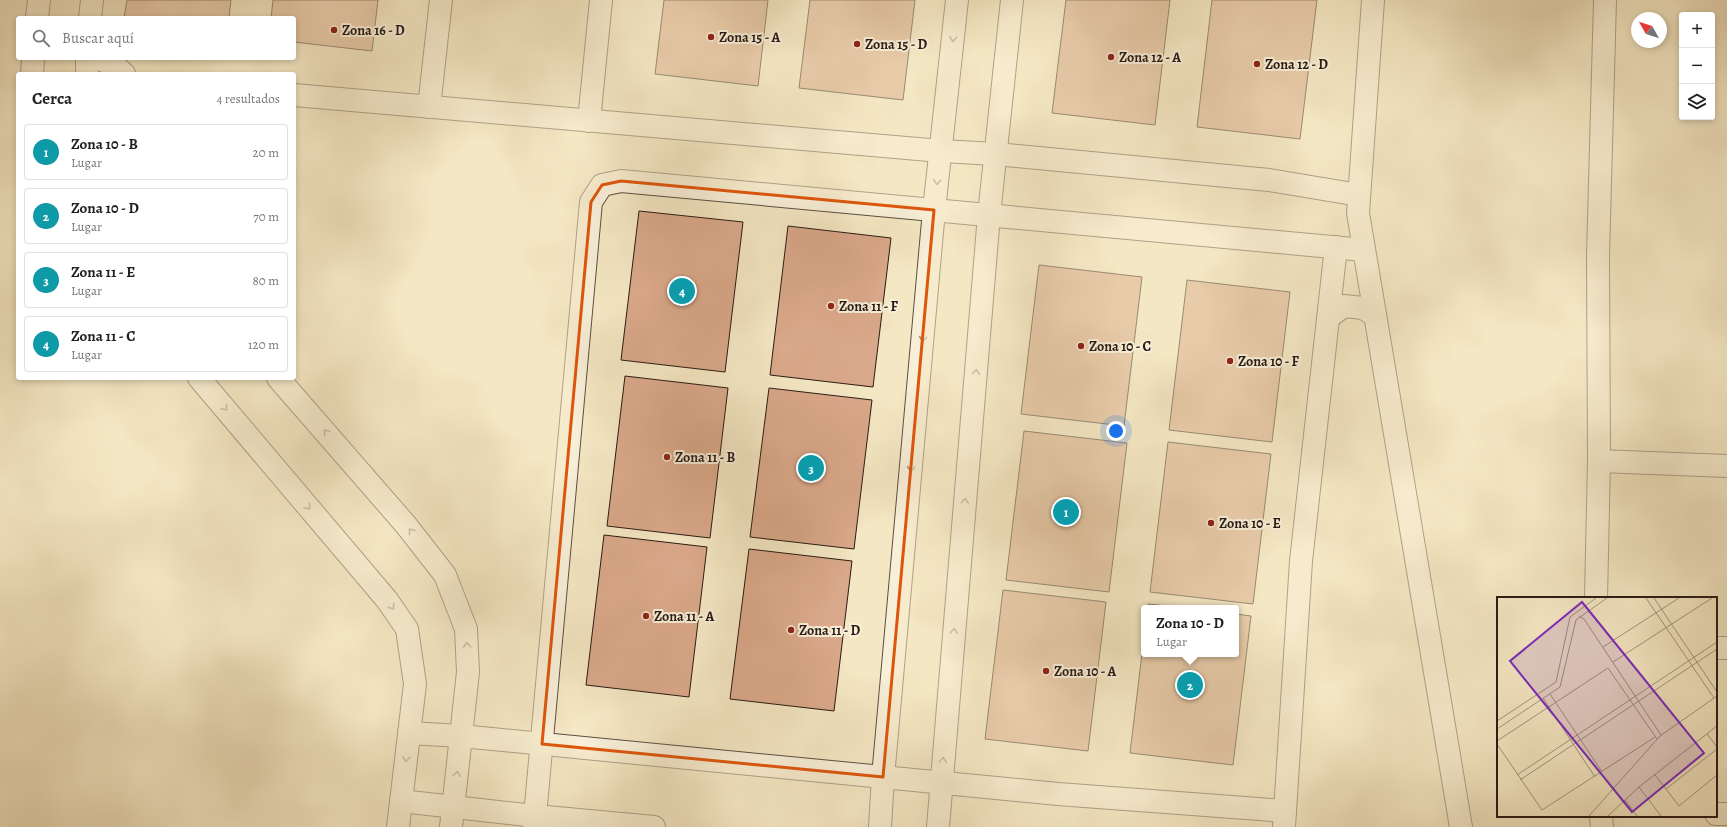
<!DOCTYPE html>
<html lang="es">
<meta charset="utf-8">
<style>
:root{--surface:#fff;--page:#f2f2f2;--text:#222;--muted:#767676;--line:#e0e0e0;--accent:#8f2418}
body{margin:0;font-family:Alegreya,serif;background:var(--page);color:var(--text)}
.controls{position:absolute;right:12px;top:12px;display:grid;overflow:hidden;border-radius:4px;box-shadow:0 2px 6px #0003}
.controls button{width:36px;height:36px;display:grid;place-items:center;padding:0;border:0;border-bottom:1px solid var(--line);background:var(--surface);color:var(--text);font:20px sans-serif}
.compass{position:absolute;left:1631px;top:12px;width:36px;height:36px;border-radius:50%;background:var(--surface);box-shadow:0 2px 6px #0003;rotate:309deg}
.you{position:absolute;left:1116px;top:431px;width:14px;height:14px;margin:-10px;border:3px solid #fff;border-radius:50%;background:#1a73e8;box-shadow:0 0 0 6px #1a73e833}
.badge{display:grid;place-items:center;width:26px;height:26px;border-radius:50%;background:var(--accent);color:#fff;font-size:13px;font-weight:700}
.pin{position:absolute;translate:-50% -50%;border:2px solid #fff;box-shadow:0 1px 4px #0006}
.popup{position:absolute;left:1141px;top:605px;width:98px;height:52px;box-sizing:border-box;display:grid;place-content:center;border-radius:4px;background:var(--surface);filter:drop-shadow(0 1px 3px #0005);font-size:13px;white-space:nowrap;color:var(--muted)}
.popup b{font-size:15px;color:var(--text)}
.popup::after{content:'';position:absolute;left:50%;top:100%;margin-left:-8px;border:8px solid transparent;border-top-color:var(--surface)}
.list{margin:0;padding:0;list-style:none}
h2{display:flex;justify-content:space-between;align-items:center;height:52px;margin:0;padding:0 16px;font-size:17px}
h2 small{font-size:13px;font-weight:400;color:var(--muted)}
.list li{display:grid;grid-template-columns:26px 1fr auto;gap:12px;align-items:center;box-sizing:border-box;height:56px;margin:0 8px 8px;padding:0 8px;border:1px solid var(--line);border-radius:4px}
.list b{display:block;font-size:15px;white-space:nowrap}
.list p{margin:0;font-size:13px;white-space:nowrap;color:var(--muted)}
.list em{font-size:13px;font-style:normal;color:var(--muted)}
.icon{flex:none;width:22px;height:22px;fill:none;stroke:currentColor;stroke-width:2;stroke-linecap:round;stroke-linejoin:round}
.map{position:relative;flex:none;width:1727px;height:827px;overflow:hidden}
.search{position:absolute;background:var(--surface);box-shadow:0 2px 6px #0003;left:16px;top:16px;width:280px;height:44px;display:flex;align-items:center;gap:10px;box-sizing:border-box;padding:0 14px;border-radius:4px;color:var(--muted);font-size:15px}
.panel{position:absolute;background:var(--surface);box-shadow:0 2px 6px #0003;left:16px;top:72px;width:280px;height:308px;border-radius:4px}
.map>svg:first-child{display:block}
.building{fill:#daa88a;stroke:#291b14}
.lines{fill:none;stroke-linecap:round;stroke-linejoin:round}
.minor-casing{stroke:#5c4e40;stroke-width:24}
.minor{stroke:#f8efd8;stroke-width:22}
.oneway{stroke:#9b9080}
.marked{fill:none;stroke:#de560c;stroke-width:3;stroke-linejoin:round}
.poi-dot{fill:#8f2418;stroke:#f8efd8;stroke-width:1.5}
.labels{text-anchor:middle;stroke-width:4;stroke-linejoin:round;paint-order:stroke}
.poi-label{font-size:14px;font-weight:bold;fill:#291b14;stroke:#f8efd8;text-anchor:start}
.inset-road{fill:none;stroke:#a3957d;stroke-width:1}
.view{fill:#7b2cbf;fill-opacity:0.15;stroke:#7b2cbf;stroke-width:2}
.inset-edge{fill:none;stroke:#291b14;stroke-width:2}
</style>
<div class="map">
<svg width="1727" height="827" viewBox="0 0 1727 827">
<rect width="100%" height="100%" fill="#f4e7c3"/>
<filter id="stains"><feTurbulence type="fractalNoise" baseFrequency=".005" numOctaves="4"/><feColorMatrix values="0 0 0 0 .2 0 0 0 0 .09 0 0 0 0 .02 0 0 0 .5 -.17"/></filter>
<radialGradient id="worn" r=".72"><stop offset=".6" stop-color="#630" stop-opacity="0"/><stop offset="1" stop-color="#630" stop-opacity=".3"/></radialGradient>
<g class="building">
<polygon points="127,0 231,0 229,18 124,18"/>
<polygon points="273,0 378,0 372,51 294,42 294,18 271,18"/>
<polygon points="664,0 768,0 758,86 655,74"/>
<polygon points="810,0 915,0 903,100 799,88"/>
<polygon points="1066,0 1170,0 1155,125 1052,113"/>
<polygon points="1212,0 1317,0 1300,139 1197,127"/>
<polygon points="639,211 743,222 725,372 621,360"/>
<polygon points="788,226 891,238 873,387 770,375"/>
<polygon points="1039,265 1142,277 1124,426 1021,414"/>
<polygon points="1187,280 1290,292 1272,442 1169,430"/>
<polygon points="625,376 728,388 710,538 607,526"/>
<polygon points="769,388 872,400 854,549 750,537"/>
<polygon points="1024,431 1127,443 1109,592 1006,580"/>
<polygon points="1168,442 1271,454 1253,604 1150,592"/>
<polygon points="604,535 707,547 689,697 586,685"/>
<polygon points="749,549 852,561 834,711 730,699"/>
<polygon points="1003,590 1106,602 1088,751 985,739"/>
<polygon points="1148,604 1184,608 1148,608"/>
<polygon points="1236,614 1251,616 1233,765 1130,753 1144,637 1144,654 1236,654"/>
</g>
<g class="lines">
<g class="minor-casing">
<g id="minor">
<polyline points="1373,0 1358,213 1461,827"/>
<polyline points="37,18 39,0"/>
<polyline points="90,18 92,0"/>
<polyline points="97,58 114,65 124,74"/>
<polyline points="32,74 33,58"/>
<polyline points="87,74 87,58"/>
<polyline points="294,95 941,151 996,154 1269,180 1359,195"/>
<polyline points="429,107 441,0"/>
<polyline points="589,121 601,0"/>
<polyline points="1329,317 1344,306 1363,308 1374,315"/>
<polyline points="199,378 387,600 407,629 415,684 398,827"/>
<polyline points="278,378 406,525 445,575 466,629 468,672 451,827"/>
<polyline points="1599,461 1727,466"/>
<polyline points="1596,598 1599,461 1598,256 1605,0"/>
<polyline points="1716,648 1727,648"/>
<polyline points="409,733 461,736 1058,794 1285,811"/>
<polyline points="401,801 535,816 654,827"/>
<polyline points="1716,814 1727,814"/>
<polyline points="1601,816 1602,827"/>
<polyline points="534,827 591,202 602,185 621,181 1364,250"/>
<polyline points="880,827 883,777 934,210 957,0"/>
<polyline points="938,827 989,215 1012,0"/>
<polyline points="1284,827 1301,561 1336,247"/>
</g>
</g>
<use href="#minor" class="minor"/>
</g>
<defs><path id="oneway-chevron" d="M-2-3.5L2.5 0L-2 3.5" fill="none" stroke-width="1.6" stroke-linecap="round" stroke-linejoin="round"/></defs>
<g class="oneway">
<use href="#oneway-chevron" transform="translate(953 39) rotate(96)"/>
<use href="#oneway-chevron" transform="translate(937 182) rotate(96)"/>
<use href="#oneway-chevron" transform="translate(923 339) rotate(95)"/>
<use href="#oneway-chevron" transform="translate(976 372) rotate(-85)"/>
<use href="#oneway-chevron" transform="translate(225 408) rotate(50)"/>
<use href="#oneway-chevron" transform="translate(326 432) rotate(-131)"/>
<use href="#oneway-chevron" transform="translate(911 469) rotate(95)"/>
<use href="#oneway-chevron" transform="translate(965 501) rotate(-85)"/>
<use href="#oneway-chevron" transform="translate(308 507) rotate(50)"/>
<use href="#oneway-chevron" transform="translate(411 531) rotate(-128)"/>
<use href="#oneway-chevron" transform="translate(392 607) rotate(56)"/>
<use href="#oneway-chevron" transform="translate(954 631) rotate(-85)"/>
<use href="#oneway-chevron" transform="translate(467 645) rotate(-93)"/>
<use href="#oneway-chevron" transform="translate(406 759) rotate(97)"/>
<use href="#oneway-chevron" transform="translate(943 760) rotate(-85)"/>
<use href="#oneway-chevron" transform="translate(457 774) rotate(-83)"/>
</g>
<path d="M0 0H1727V827H0ZM 621,181 L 934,210 L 883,777 L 542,744 L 591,202 L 602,185 Z" fill="#f4e7c3" fill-opacity=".55" fill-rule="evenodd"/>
<path class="marked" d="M 621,181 L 934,210 L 883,777 L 542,744 L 591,202 L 602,185 Z"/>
<g class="poi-dot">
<circle cx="334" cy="30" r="4"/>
<circle cx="711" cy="37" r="4"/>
<circle cx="857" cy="44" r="4"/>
<circle cx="1111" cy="57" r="4"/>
<circle cx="1257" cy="64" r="4"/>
<circle cx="831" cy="306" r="4"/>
<circle cx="1081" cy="346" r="4"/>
<circle cx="1230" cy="361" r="4"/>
<circle cx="667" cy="457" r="4"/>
<circle cx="1211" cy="523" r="4"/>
<circle cx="646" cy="616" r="4"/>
<circle cx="791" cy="630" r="4"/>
<circle cx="1046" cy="671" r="4"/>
</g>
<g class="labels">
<g class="poi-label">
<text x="342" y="35">Zona 16 - D</text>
<text x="719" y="42">Zona 15 - A</text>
<text x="865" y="49">Zona 15 - D</text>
<text x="1119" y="62">Zona 12 - A</text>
<text x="1265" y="69">Zona 12 - D</text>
<text x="839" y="311">Zona 11 - F</text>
<text x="1089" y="351">Zona 10 - C</text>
<text x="1238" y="366">Zona 10 - F</text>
<text x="675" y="462">Zona 11 - B</text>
<text x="1219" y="528">Zona 10 - E</text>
<text x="654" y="621">Zona 11 - A</text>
<text x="799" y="635">Zona 11 - D</text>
<text x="1054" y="676">Zona 10 - A</text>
</g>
</g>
<g transform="translate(1497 597)">
<rect width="220" height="220" fill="#f4e7c3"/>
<path class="inset-road" d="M 149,1 L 217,101M 157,1 L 220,95M 82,19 L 87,22 L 164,138M 106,50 L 182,1M 116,65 L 215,1M 53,97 L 105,175M 46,101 L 98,180M 0,124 L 59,85 L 73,20 L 99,1M 0,132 L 63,90 L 79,23 L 110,1M 210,137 L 220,150M 0,144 L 111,71 L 160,142M 0,147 L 45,213 L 158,140M 20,178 L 220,45M 158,178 L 169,192 L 220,152M 23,183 L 220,52M 142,190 L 164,219M 169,192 L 182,209 L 220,178M 128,203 L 140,219M 92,219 L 163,139 L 220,99M 111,219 L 142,190 L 220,129"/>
<path class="view" d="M 85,5 L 207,156 L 135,215 L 13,64 Z"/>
<rect width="220" height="220" class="inset-edge"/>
</g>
<rect width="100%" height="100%" filter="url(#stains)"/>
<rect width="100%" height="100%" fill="url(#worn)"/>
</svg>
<div class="controls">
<button>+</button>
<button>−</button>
<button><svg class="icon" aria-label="layers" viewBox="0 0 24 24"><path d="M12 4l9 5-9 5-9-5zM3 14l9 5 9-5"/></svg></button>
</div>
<svg class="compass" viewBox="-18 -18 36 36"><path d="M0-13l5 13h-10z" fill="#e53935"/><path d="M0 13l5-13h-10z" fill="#767676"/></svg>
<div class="you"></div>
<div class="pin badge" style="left:1066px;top:512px;background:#0f9aa8">1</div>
<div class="pin badge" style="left:1190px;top:685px;background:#0f9aa8">2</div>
<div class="popup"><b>Zona 10 - D</b>Lugar</div>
<div class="pin badge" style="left:811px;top:468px;background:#0f9aa8">3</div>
<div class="pin badge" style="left:682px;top:291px;background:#0f9aa8">4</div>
<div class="search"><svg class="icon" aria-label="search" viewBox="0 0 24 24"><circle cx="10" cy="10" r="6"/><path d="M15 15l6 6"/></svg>Buscar aquí</div>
<section class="panel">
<h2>Cerca<small>4 resultados</small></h2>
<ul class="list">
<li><span class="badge" style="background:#0f9aa8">1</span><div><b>Zona 10 - B</b><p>Lugar</p></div><em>20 m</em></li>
<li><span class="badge" style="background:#0f9aa8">2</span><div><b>Zona 10 - D</b><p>Lugar</p></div><em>70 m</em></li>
<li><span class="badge" style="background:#0f9aa8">3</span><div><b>Zona 11 - E</b><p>Lugar</p></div><em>80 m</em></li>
<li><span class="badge" style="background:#0f9aa8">4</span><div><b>Zona 11 - C</b><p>Lugar</p></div><em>120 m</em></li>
</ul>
</section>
</div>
